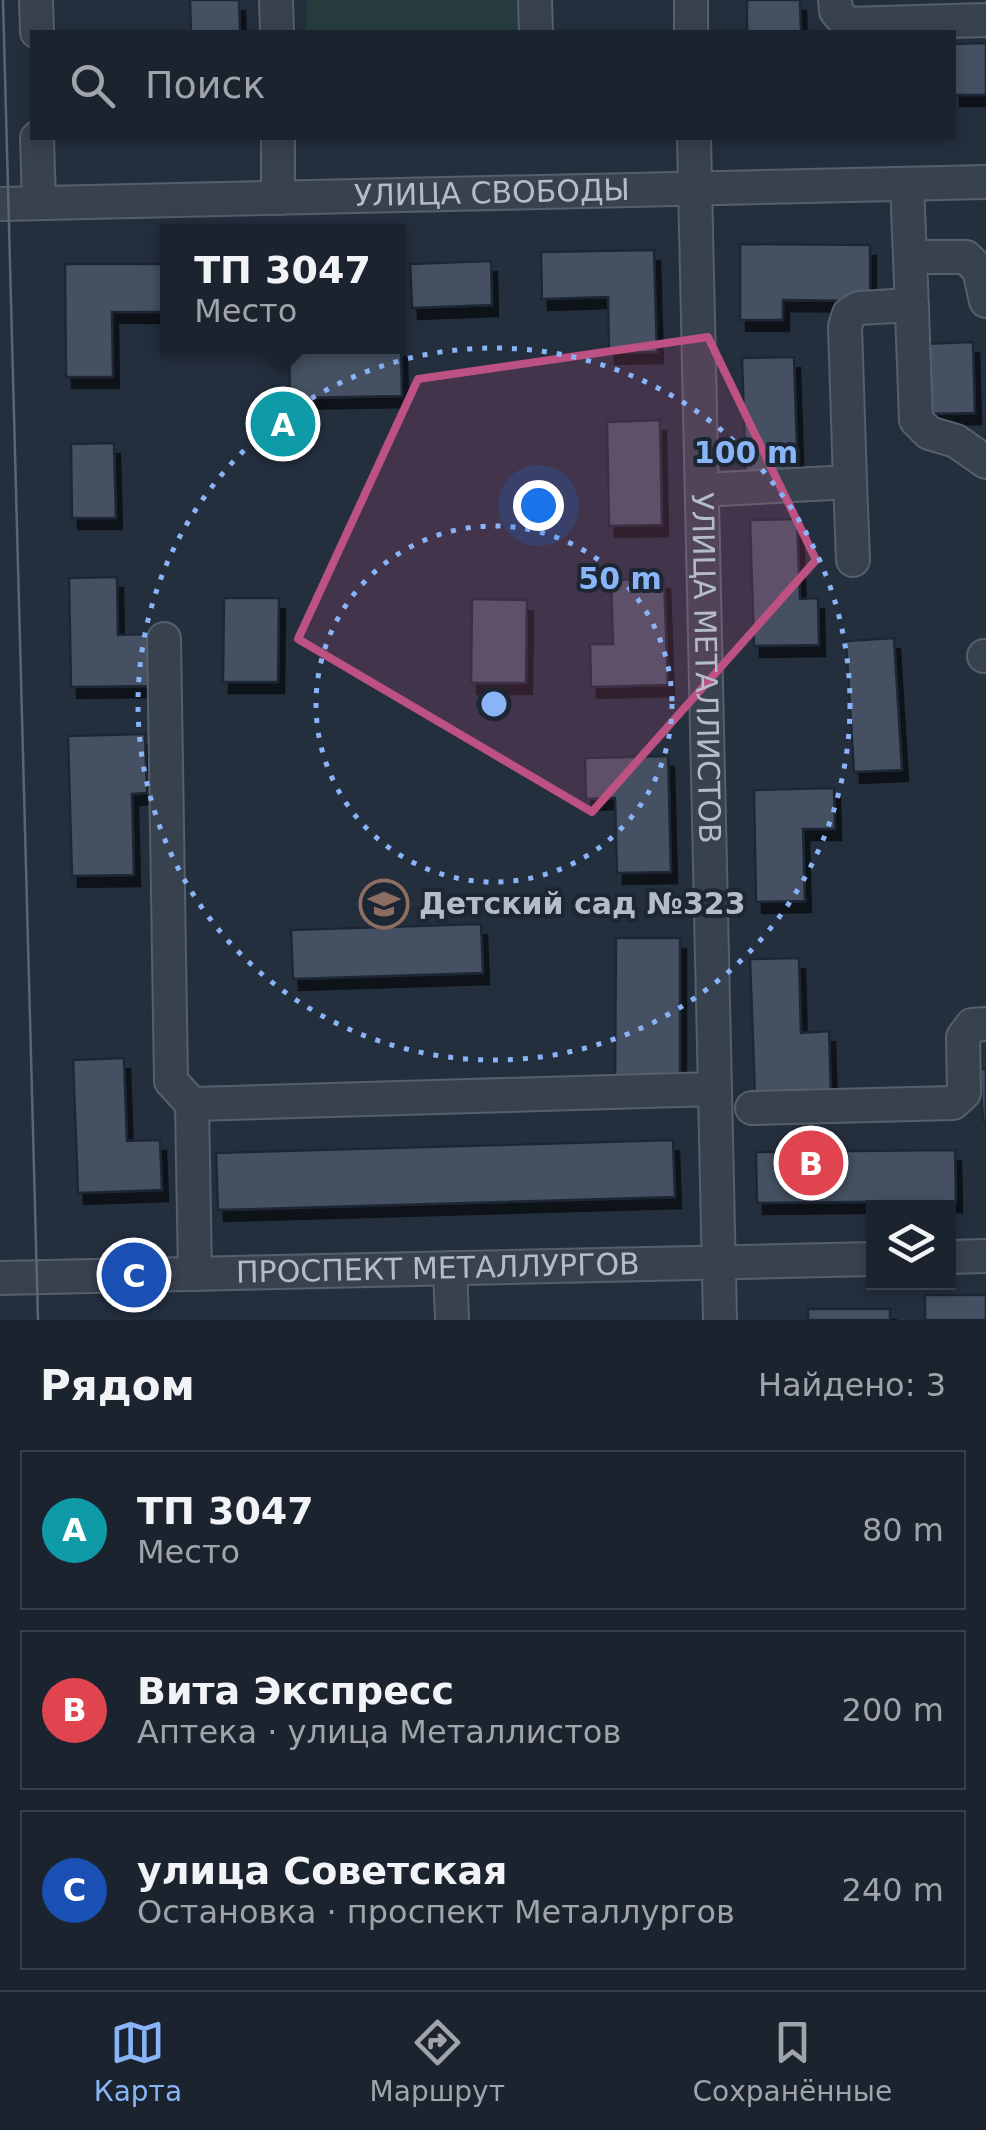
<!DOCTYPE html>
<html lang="ru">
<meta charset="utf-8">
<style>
:root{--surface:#1b232e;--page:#282f3a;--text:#f1f3f6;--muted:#a0a4aa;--line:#39404a;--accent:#8ab4f8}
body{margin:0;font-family:"DejaVu Sans",sans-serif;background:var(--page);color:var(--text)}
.controls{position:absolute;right:30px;bottom:30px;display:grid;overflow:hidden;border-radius:0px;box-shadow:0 5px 15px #0003}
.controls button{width:90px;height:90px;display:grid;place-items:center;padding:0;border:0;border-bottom:2px solid var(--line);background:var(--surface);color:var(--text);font:50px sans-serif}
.you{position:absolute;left:538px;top:505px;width:35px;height:35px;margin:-25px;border:8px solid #fff;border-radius:50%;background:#1a73e8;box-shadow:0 0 0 15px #1a73e833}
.badge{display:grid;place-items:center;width:65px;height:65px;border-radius:50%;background:var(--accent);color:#fff;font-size:32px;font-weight:700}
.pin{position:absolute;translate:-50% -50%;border:5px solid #fff;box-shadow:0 2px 10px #0006}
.popup{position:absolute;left:160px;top:224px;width:245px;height:130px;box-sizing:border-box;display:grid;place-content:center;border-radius:0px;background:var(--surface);filter:drop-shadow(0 2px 8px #0005);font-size:32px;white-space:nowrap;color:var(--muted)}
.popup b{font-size:38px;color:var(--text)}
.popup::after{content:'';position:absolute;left:50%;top:100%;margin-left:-20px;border:20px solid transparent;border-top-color:var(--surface)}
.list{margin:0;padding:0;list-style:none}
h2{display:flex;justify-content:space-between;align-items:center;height:130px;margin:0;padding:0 40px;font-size:42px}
h2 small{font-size:32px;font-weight:400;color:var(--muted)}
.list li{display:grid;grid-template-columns:65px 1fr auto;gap:30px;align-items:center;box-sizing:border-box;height:160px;margin:0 20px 20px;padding:0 20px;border:2px solid var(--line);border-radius:0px}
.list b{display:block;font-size:38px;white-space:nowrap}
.list p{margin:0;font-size:32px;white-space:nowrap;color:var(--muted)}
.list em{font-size:32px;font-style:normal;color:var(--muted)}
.icon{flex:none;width:55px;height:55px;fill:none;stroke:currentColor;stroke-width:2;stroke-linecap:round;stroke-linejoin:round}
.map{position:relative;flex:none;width:986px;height:1320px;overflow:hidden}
.search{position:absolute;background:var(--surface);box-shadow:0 5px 15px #0003;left:30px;right:30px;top:30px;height:110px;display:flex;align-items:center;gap:25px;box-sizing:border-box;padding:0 35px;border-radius:0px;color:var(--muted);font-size:38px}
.sheet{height:670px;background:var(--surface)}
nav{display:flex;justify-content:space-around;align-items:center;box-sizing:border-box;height:140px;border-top:2px solid var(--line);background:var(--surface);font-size:28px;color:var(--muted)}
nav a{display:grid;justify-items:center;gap:5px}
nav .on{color:var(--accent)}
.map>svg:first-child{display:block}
.green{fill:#263c3f}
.building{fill:#455162;stroke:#1f2835;stroke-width:2.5;filter:url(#shadow)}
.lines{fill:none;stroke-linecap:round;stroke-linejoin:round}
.minor-casing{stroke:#565f6c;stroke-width:36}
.minor{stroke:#38414e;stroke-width:32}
.tram{stroke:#5a6575;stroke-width:2.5}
.marked{fill:#bd5182;fill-opacity:0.2;stroke:#bd5182;stroke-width:8;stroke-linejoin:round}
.ring{fill:none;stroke:#8ab4f8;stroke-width:5;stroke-dasharray:5 10}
.labels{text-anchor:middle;stroke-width:8;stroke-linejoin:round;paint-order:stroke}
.street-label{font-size:30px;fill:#b4bcc9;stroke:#1d2633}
.poi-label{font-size:30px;font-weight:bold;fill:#b4bcc9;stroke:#1d2633;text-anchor:start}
.centre{fill:#8ab4f8;stroke:#1d2633;stroke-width:5}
.ring-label{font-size:30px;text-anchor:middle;font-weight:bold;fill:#8ab4f8;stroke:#1d2633;stroke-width:8;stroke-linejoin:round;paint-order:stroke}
</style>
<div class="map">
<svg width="986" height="1320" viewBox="0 0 986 1320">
<defs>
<filter id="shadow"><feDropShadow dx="6" dy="11" stdDeviation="0" flood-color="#0009"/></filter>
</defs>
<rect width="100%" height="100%" fill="#242f3e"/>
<polygon class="green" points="307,0 531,0 532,31 306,32"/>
<g class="building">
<polygon points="190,0 239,0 240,32 191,32"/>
<polygon points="747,0 800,0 801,32 747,32"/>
<polygon points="986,43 986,95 954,95 954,44"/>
<polygon points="740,244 870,245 870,301 783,300 783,320 740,320"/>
<polygon points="654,250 657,352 609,353 608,297 542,299 541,252"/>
<polygon points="491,261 492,305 412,308 410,264"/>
<polygon points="65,264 168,264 168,312 112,312 113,377 66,377"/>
<polygon points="973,342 975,413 924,414 922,344"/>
<polygon points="289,346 401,346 402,396 290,398"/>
<polygon points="794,357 798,480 746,481 742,358"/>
<polygon points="294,410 294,438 271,439 271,411"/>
<polygon points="660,420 662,525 609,526 607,422"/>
<polygon points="114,443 116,518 72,518 71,444"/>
<polygon points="797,519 800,599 818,598 819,645 754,646 750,520"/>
<polygon points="117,577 118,635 149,634 149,686 71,687 69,578"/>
<polygon points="664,578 668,685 591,687 590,644 613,644 611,580"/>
<polygon points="224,598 279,598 278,682 223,682"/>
<polygon points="472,599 527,600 526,683 471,683"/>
<polygon points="894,638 902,770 854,772 846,641"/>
<polygon points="145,734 147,793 132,794 134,875 72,876 68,736"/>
<polygon points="668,756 671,872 617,873 615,798 586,799 585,758"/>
<polygon points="834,788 835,829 803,829 805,901 756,902 754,790"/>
<polygon points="481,924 483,973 293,979 291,930"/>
<polygon points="616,938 680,938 680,1084 615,1084"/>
<polygon points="799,958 801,1033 829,1031 831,1094 755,1096 750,959"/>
<polygon points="124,1058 127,1141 160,1140 162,1190 78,1193 73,1060"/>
<polygon points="980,1069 986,1069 986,1120 983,1121"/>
<polygon points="673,1140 675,1197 218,1210 216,1153"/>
<polygon points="955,1150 956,1201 757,1203 756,1152"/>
<rect x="925" y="1295" width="61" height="25"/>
<rect x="808" y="1309" width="82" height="11"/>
</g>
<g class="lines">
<g class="minor-casing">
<g id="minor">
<polyline points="36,0 37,32"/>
<polyline points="276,0 277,32"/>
<polyline points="535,0 536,32"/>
<polyline points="691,0 691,32"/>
<polyline points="835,0 836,11 847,24 986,20"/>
<polyline points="37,138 39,203"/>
<path id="s1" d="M 694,138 L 720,1320"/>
<polyline points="907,184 910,257 966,257 979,270 986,301"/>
<polyline points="278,198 278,138"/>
<path id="s2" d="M 0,204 L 986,182"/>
<polyline points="910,257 916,420 929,433 956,441 986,462"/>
<polyline points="850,482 853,560"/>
<polyline points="702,490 850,482 845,326 849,314 859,308 912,305"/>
<polyline points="164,639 171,1081 192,1104 195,1274"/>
<polyline points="984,656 986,656"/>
<polyline points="192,1104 715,1089"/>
<polyline points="752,1108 953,1103 964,1093 963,1037 972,1025 986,1024"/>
<polyline points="948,1257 986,1256"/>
<polyline points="450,1268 452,1320"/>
<path id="s3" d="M 0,1278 L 874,1259"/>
</g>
</g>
<use href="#minor" class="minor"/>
<polyline class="tram" points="3,0 38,1320"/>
</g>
<path class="marked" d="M 708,337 L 816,560 L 592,812 L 298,639 L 418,379 Z"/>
<g class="ring">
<circle cx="494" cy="704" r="178"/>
<circle cx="494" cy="704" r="356"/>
</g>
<defs>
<g id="school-ring" transform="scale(2.5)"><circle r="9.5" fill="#1d2633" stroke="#8d6e63" stroke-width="1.5"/><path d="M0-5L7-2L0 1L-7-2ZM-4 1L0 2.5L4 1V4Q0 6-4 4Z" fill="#8d6e63"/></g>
</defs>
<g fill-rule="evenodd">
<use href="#school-ring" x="384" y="904"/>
</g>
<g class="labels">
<g class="street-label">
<text dy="10" stroke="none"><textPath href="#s2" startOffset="492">УЛИЦА СВОБОДЫ</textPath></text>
<text dy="10" stroke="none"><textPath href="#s1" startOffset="530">УЛИЦА МЕТАЛЛИСТОВ</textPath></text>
<text dy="10" stroke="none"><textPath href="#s3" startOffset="438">ПРОСПЕКТ МЕТАЛЛУРГОВ</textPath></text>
</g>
<g class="poi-label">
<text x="419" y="914">Детский сад №323</text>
</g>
</g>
<circle cx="494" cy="704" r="15" class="centre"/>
<g class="ring-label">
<text x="746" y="463">100 m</text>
<text x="620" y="589">50 m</text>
</g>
</svg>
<div class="controls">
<button><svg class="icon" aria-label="layers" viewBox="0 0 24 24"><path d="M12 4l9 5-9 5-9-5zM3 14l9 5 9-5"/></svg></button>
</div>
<div class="you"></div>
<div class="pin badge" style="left:283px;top:424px;background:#0f9aa8">A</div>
<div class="popup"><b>ТП 3047</b>Место</div>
<div class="pin badge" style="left:811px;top:1163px;background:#e0444e">B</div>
<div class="pin badge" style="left:134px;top:1275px;background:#1a4fb4">C</div>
<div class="search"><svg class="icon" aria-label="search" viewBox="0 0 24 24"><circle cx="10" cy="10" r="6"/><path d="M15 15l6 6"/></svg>Поиск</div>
</div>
<section class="sheet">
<h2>Рядом<small>Найдено: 3</small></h2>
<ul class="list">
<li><span class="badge" style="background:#0f9aa8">A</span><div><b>ТП 3047</b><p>Место</p></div><em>80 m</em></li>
<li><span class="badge" style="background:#e0444e">B</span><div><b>Вита Экспресс</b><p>Аптека · улица Металлистов</p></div><em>200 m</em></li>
<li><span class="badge" style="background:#1a4fb4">C</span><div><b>улица Советская</b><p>Остановка · проспект Металлургов</p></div><em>240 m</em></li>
</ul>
</section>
<nav>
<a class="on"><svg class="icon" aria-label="map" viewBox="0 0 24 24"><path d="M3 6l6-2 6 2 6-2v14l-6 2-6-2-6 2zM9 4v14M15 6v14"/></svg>Карта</a>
<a><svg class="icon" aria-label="directions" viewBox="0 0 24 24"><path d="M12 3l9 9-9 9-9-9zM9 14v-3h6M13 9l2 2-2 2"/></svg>Маршрут</a>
<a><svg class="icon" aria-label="saved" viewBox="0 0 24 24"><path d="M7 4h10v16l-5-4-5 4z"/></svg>Сохранённые</a>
</nav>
